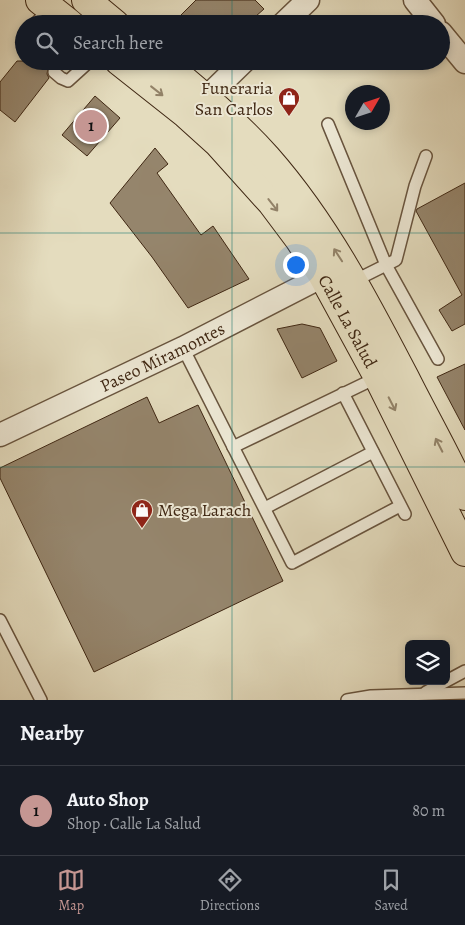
<!DOCTYPE html>
<meta charset="utf-8">
<style>
:root{--surface:#171b24;--page:#242831;--text:#f1f3f6;--muted:#9ea1a6;--line:#363941;--accent:#c59692}
body{margin:0;font-family:Alegreya,serif;background:var(--page);color:var(--text)}
.controls{position:absolute;right:15px;bottom:15px;display:grid;overflow:hidden;border-radius:8px;box-shadow:0 2px 8px #0003}
.controls button{width:45px;height:45px;display:grid;place-items:center;padding:0;border:0;border-bottom:1px solid var(--line);background:var(--surface);color:var(--text);font:25px sans-serif}
.compass{position:absolute;left:345px;top:85px;width:45px;height:45px;border-radius:50%;background:var(--surface);box-shadow:0 2px 8px #0003;rotate:51deg}
.you{position:absolute;left:295px;top:264px;width:18px;height:18px;margin:-12px;border:4px solid #fff;border-radius:50%;background:#1a73e8;box-shadow:0 0 0 8px #1a73e833}
.badge{display:grid;place-items:center;width:32px;height:32px;border-radius:50%;background:var(--accent);color:#111;font-size:16px;font-weight:700}
.pin{position:absolute;translate:-50% -50%;border:2px solid #fff;box-shadow:0 1px 5px #0006}
.list{margin:0;padding:0;list-style:none}
h2{display:flex;justify-content:space-between;align-items:center;height:65px;margin:0;padding:0 20px;font-size:21px}
h2 small{font-size:16px;font-weight:400;color:var(--muted)}
.list li{display:grid;grid-template-columns:32px 1fr auto;gap:15px;align-items:center;box-sizing:border-box;height:90px;padding:0 20px;border-top:1px solid var(--line)}
.list b{display:block;font-size:19px;white-space:nowrap}
.list p{margin:0;font-size:16px;white-space:nowrap;color:var(--muted)}
.list em{font-size:16px;font-style:normal;color:var(--muted)}
.icon{flex:none;width:28px;height:28px;fill:none;stroke:currentColor;stroke-width:2;stroke-linecap:round;stroke-linejoin:round}
.map{position:relative;flex:none;width:465px;height:700px;overflow:hidden}
.search{position:absolute;background:var(--surface);box-shadow:0 2px 8px #0003;left:15px;right:15px;top:15px;height:55px;display:flex;align-items:center;gap:12px;box-sizing:border-box;padding:0 18px;border-radius:28px;color:var(--muted);font-size:19px}
.sheet{height:155px;background:var(--surface)}
nav{display:flex;justify-content:space-around;align-items:center;box-sizing:border-box;height:70px;border-top:1px solid var(--line);background:var(--surface);font-size:14px;color:var(--muted)}
nav a{display:grid;justify-items:center;gap:2px}
nav .on{color:var(--accent)}
.map>svg:first-child{display:block}
.building{fill:#95856c;stroke:#3f2713}
.lines{fill:none;stroke-linecap:round;stroke-linejoin:round}
.lane-casing{stroke:#68543e;stroke-width:14}
.street-casing{stroke:#68543e;stroke-width:25}
.primary-casing{stroke:#3f2713;stroke-width:30}
.lane{stroke:#ede8d5;stroke-width:11}
.street{stroke:#ede8d5;stroke-width:22}
.primary{stroke:#e4dcbe;stroke-width:28}
.oneway{stroke:#928268}
.grid{fill:none;stroke:#0f766e;stroke-width:1;stroke-opacity:0.55}
.labels{text-anchor:middle;stroke-width:4;stroke-linejoin:round;paint-order:stroke}
.poi-label{font-size:18px;fill:#3f2713;stroke:#ede8d5;text-anchor:end}
.street-label{font-size:18px;fill:#3f2713;stroke:#ede8d5}
</style>
<div class="map">
<svg width="465" height="700" viewBox="0 0 465 700">
<rect width="100%" height="100%" fill="#e4dcbe"/>
<filter id="stains"><feTurbulence type="fractalNoise" baseFrequency=".004" numOctaves="4"/><feColorMatrix values="0 0 0 0 .2 0 0 0 0 .09 0 0 0 0 .02 0 0 0 .5 -.17"/></filter>
<radialGradient id="worn" r=".72"><stop offset=".6" stop-color="#630" stop-opacity="0"/><stop offset="1" stop-color="#630" stop-opacity=".3"/></radialGradient>
<g class="building">
<polygon points="196,0 255,0 264,9 247,24 172,24"/>
<polygon points="17,61 63,61 59,66 52,65 48,68 47,74 49,78 15,122 0,110 0,82"/>
<polygon points="95,96 120,118 87,156 62,135"/>
<polygon points="155,148 168,164 157,173 201,235 213,226 249,279 188,308 152,257 110,203"/>
<polygon points="465,183 465,324 452,331 439,310 462,295 416,211 417,209"/>
<polygon points="302,324 320,328 337,361 302,378 277,329"/>
<polygon points="465,364 465,430 437,377"/>
<polygon points="147,397 159,423 198,405 283,581 94,672 0,478 0,468"/>
</g>
<g class="lines">
<g class="lane-casing">
<g id="lane">
<polyline points="35,24 50,8"/>
<polyline points="24,37 22,42 24,44"/>
<polyline points="54,72 61,78 68,81 90,61"/>
<polyline points="328,124 386,265 438,359"/>
<polyline points="354,281 396,260 415,186 426,156"/>
<polyline points="183,348 292,563 400,506"/>
<polyline points="343,393 405,514"/>
<polyline points="233,447 378,377"/>
<polyline points="265,508 373,452"/>
<polyline points="0,620 41,700"/>
<polyline points="426,692 465,671"/>
<polyline points="347,700 371,696 465,693"/>
</g>
</g>
<g class="street-casing">
<g id="street">
<polyline points="415,0 434,24"/>
<polyline points="283,24 308,0"/>
<polyline points="441,33 465,62"/>
<polyline points="206,98 244,61"/>
<path id="s1" d="M 0,435 L 183,348 L 323,276"/>
</g>
</g>
<g class="primary-casing">
<g id="primary">
<polyline points="40,0 70,24"/>
<polyline points="86,0 115,24"/>
<path id="s2" d="M 119,61 L 186,114 L 217,142 L 272,203 L 299,239 L 323,276 L 378,377 L 465,552"/>
<path d="M 161,61 C 198,92 235,122 267,158 C 325,224 365,301 405,378 C 425,418 447,456 465,496"/>
</g>
</g>
<use href="#lane" class="lane"/>
<use href="#street" class="street"/>
<use href="#primary" class="primary"/>
</g>
<defs><path id="oneway-shaft" d="M-6 0H5M1.5-3L5.5 0L1.5 3" fill="none" stroke-width="1.6" stroke-linecap="round" stroke-linejoin="round" transform="scale(1.25)"/></defs>
<g class="oneway">
<use href="#oneway-shaft" transform="translate(157 91) rotate(38)"/>
<use href="#oneway-shaft" transform="translate(273 205) rotate(52)"/>
<use href="#oneway-shaft" transform="translate(338 255) rotate(-123)"/>
<use href="#oneway-shaft" transform="translate(392 404) rotate(63)"/>
<use href="#oneway-shaft" transform="translate(439 445) rotate(-117)"/>
</g>
<path class="grid" d="M 232,0 L 232,24M 232,61 L 232,700M 0,233 L 465,233M 0,467 L 465,467"/>
<defs>
<g id="shop-pin" transform="scale(1.125)"><path d="M0 17L-7.5 6A9.5 9.5 0 1 1 7.5 6Z" fill="#8f2418" stroke="#ede8d5"/><path d="M-5-2.5h2.3a2.7 3.5 0 0 1 5.4 0H5L5.5 6h-11ZM-1.5-2.5h3a1.5 2.3 0 0 0-3 0Z" fill="#fff"/></g>
</defs>
<g fill-rule="evenodd">
<use href="#shop-pin" x="289" y="98"/>
<use href="#shop-pin" x="142" y="510"/>
</g>
<g class="labels">
<g class="poi-label">
<text x="273" y="94">Funeraria<tspan x="273" dy="21">San Carlos</tspan></text>
<text x="158" y="516" text-anchor="start">Mega Larach</text>
</g>
<g class="street-label">
<text dy="6" stroke="none"><textPath href="#s2" startOffset="350">Calle La Salud</textPath></text>
<text dy="6" stroke="none"><textPath href="#s1" startOffset="180">Paseo Miramontes</textPath></text>
</g>
</g>
<rect width="100%" height="100%" filter="url(#stains)"/>
<rect width="100%" height="100%" fill="url(#worn)"/>
</svg>
<div class="controls">
<button><svg class="icon" aria-label="layers" viewBox="0 0 24 24"><path d="M12 4l9 5-9 5-9-5zM3 14l9 5 9-5"/></svg></button>
</div>
<svg class="compass" viewBox="-18 -18 36 36"><path d="M0-13l5 13h-10z" fill="#e53935"/><path d="M0 13l5-13h-10z" fill="#9ea1a6"/></svg>
<div class="you"></div>
<div class="pin badge" style="left:91px;top:126px">1</div>
<div class="search"><svg class="icon" aria-label="search" viewBox="0 0 24 24"><circle cx="10" cy="10" r="6"/><path d="M15 15l6 6"/></svg>Search here</div>
</div>
<section class="sheet">
<h2>Nearby<small></small></h2>
<ul class="list">
<li><span class="badge">1</span><div><b>Auto Shop</b><p>Shop · Calle La Salud</p></div><em>80 m</em></li>
</ul>
</section>
<nav>
<a class="on"><svg class="icon" aria-label="map" viewBox="0 0 24 24"><path d="M3 6l6-2 6 2 6-2v14l-6 2-6-2-6 2zM9 4v14M15 6v14"/></svg>Map</a>
<a><svg class="icon" aria-label="directions" viewBox="0 0 24 24"><path d="M12 3l9 9-9 9-9-9zM9 14v-3h6M13 9l2 2-2 2"/></svg>Directions</a>
<a><svg class="icon" aria-label="saved" viewBox="0 0 24 24"><path d="M7 4h10v16l-5-4-5 4z"/></svg>Saved</a>
</nav>
